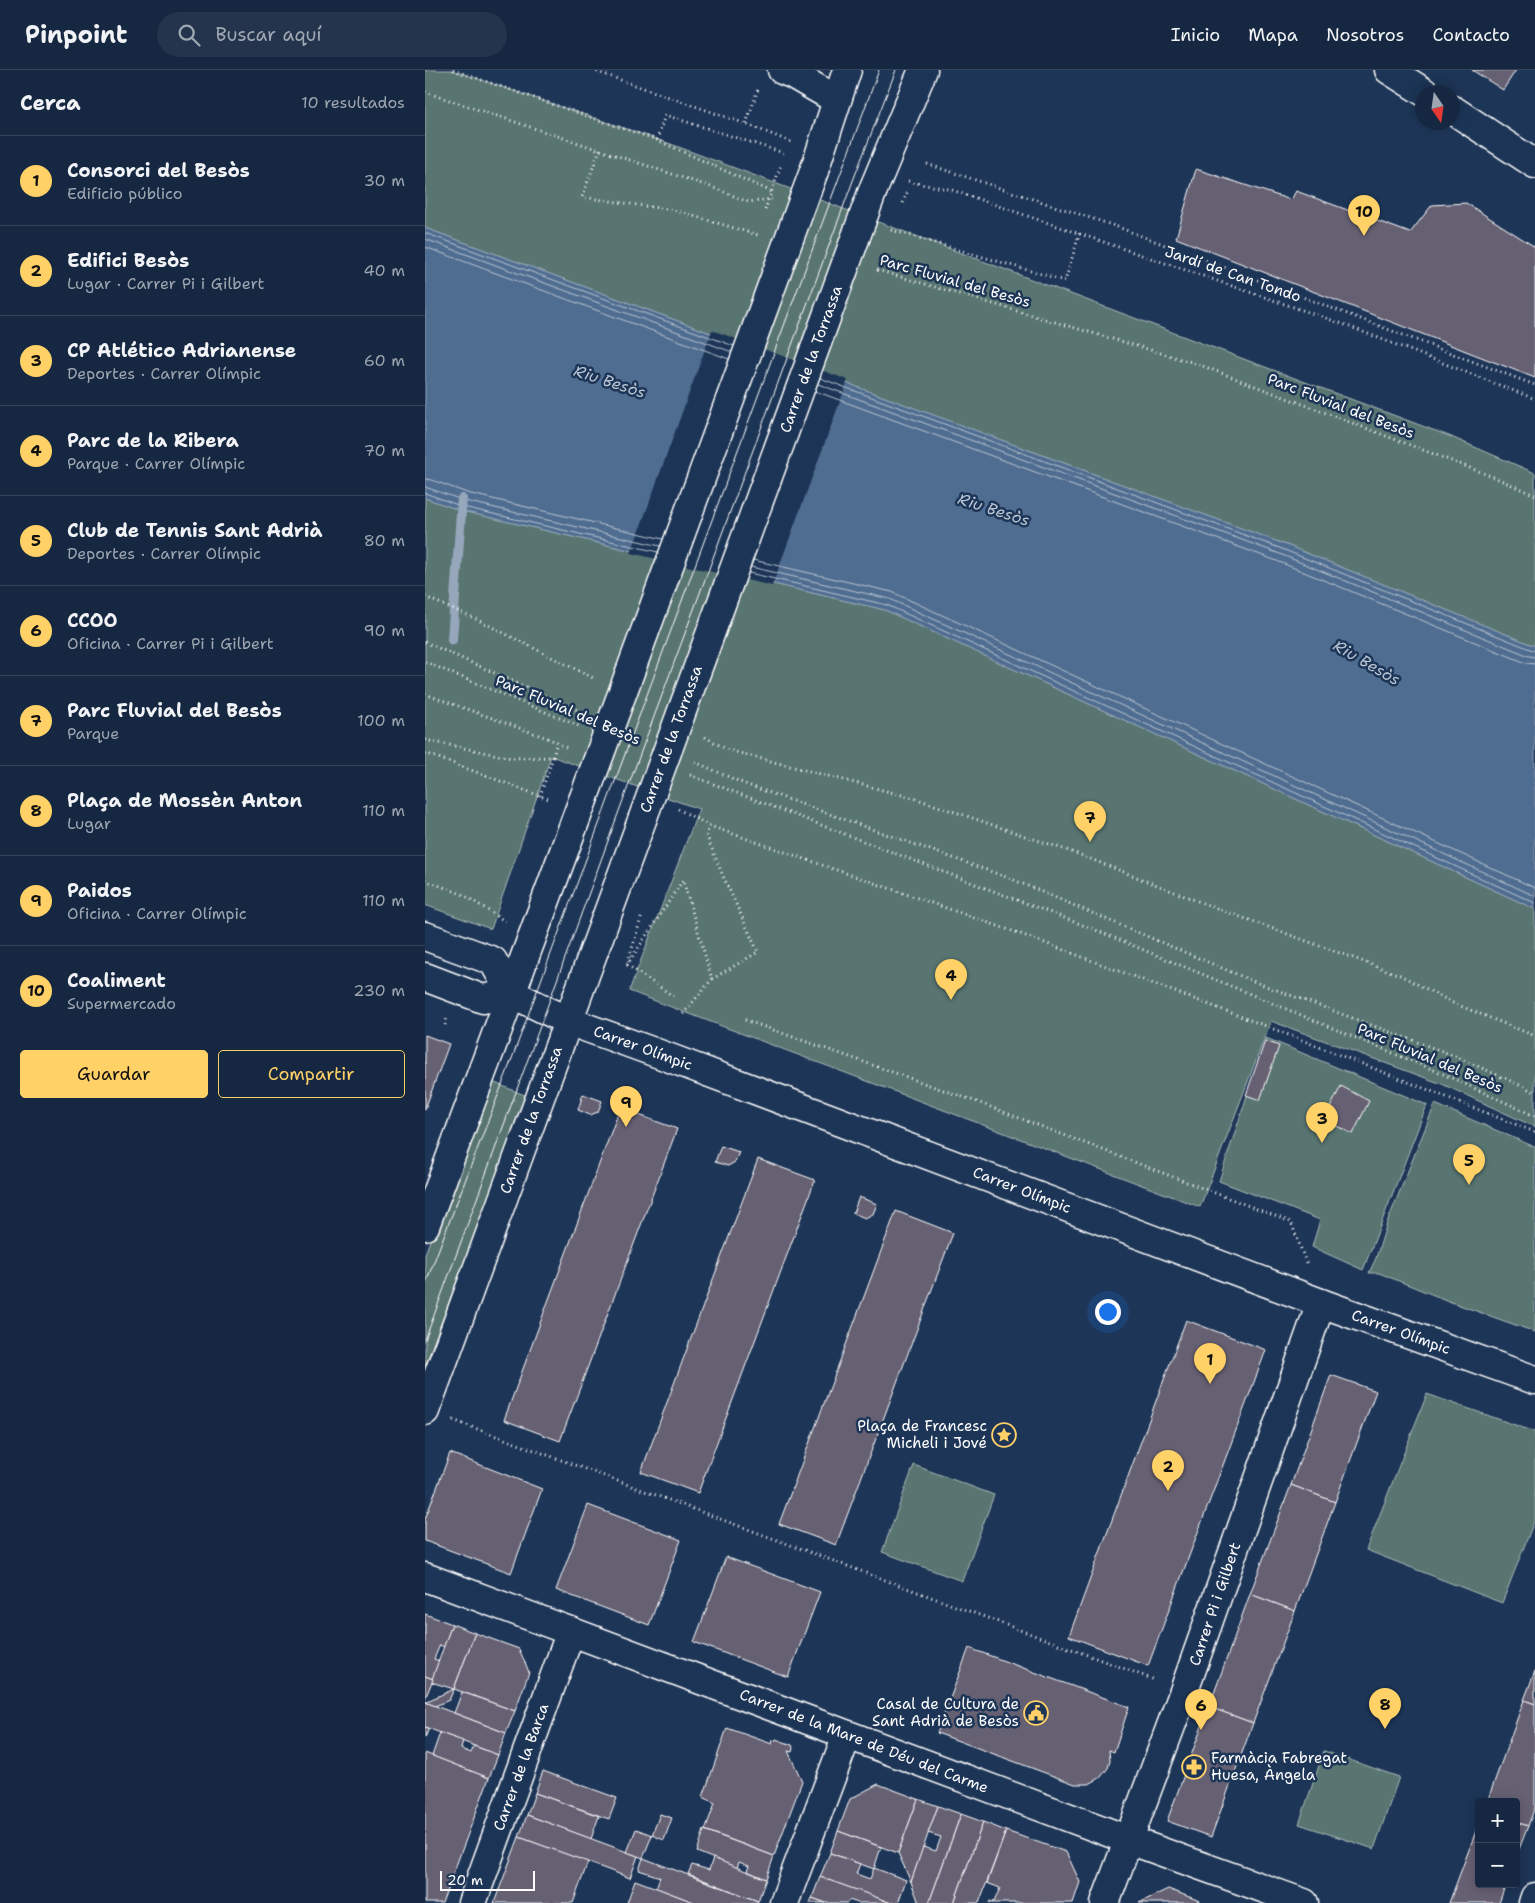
<!DOCTYPE html>
<html lang="es">
<meta charset="utf-8">
<style>
:root{--surface:#162841;--page:#23344c;--text:#f1f3f6;--muted:#9ea6b1;--line:#35445a;--accent:#ffd166}
body{margin:0;font-family:"Shantell Sans",sans-serif;background:var(--page);color:var(--text)}
.controls{position:absolute;right:15px;bottom:15px;display:grid;overflow:hidden;border-radius:5px;box-shadow:0 2px 12px #0003}
.controls button{width:45px;height:45px;display:grid;place-items:center;padding:0;border:0;border-bottom:1px solid var(--line);background:var(--surface);color:var(--text);font:25px sans-serif}
.compass{position:absolute;left:990px;top:15px;width:45px;height:45px;border-radius:50%;background:var(--surface);box-shadow:0 2px 12px #0003;rotate:167deg}
.scale{position:absolute;left:15px;bottom:12px;width:95px;box-sizing:border-box;padding-left:5px;border:2px solid #fff;border-top:0;font-size:14px;line-height:18px;white-space:nowrap;color:#fff;-webkit-text-stroke:4px #1d3557;paint-order:stroke}
.you{position:absolute;left:682px;top:1241px;width:18px;height:18px;margin:-12px;border:4px solid #fff;border-radius:50%;background:#1a73e8;box-shadow:0 0 0 8px #1a73e833}
.badge{display:grid;place-items:center;width:32px;height:32px;border-radius:50%;background:var(--accent);color:#111;font-size:16px;font-weight:700}
.pin{position:absolute;translate:-50% -41px;filter:drop-shadow(0 1px 2px #0008)}
.pin::after{content:'';position:absolute;top:26px;width:18px;height:15px;background:inherit;clip-path:polygon(0 0,100% 0,50% 100%)}
.list{margin:0;padding:0;list-style:none}
h2{display:flex;justify-content:space-between;align-items:center;height:65px;margin:0;padding:0 20px;font-size:21px}
h2 small{font-size:16px;font-weight:400;color:var(--muted)}
.list li{display:grid;grid-template-columns:32px 1fr auto;gap:15px;align-items:center;box-sizing:border-box;height:90px;padding:0 20px;border-top:1px solid var(--line)}
.list b{display:block;font-size:19px;white-space:nowrap}
.list p{margin:0;font-size:16px;white-space:nowrap;color:var(--muted)}
.list em{font-size:16px;font-style:normal;color:var(--muted)}
.actions{display:flex;gap:10px;padding:15px 20px}
.actions a{flex:1;padding:11px 0;border:1px solid var(--accent);border-radius:5px;text-align:center;font-size:18px;color:var(--accent)}
.actions .main{background:var(--accent);color:#111}
.icon{flex:none;width:28px;height:28px;fill:none;stroke:currentColor;stroke-width:2;stroke-linecap:round;stroke-linejoin:round}
.map{position:relative;flex:none;width:1110px;height:1833px;overflow:hidden}
header{display:flex;align-items:center;gap:30px;box-sizing:border-box;height:70px;padding:0 25px;background:var(--surface);border-bottom:1px solid var(--line)}
header strong{font-size:24px}
nav{display:flex;gap:28px;margin-inline-start:auto;font-size:18px}
.search{width:350px;height:45px;background:var(--page);display:flex;align-items:center;gap:12px;box-sizing:border-box;padding:0 18px;border-radius:28px;color:var(--muted);font-size:19px}
main{display:flex}
aside{flex:1;background:var(--surface)}
.map>svg:first-child{display:block}
.green{fill:#597471;stroke:#acbab8}
.water{fill:#506d90;stroke:#96a7bc}
.pier{fill:#1d3557}
.lines{fill:none;stroke-linecap:round;stroke-linejoin:round}
.shore{stroke:#b9c5d3;stroke-width:1}
.stream{stroke:#96a7bc;stroke-width:10}
.building{fill:#666173;stroke:#fff}
.minor-casing{stroke:#fff;stroke-width:31}
.tertiary-casing{stroke:#fff;stroke-width:31}
.path{stroke:#fff;stroke-width:3;stroke-dasharray:1 4;stroke-linecap:butt}
.minor{stroke:#1d3557;stroke-width:28}
.tertiary{stroke:#1d3557;stroke-width:28}
.tram{stroke:#fff;stroke-width:1}
.tertiary-bridge-casing{stroke:#fff;stroke-width:31;stroke-linecap:butt}
.path-bridge{stroke:#fff;stroke-width:3;stroke-dasharray:1 4;stroke-linecap:butt}
.tertiary-bridge{stroke:#1d3557;stroke-width:28}
.labels{text-anchor:middle;stroke-width:5;stroke-linejoin:round;paint-order:stroke}
.street-label{font-size:15px;fill:#fff;stroke:#1d3557}
.poi-label{font-size:15px;fill:#fff;stroke:#1d3557;text-anchor:end}
.water-label{font-size:16px;font-style:italic;fill:#b9c5d3;stroke:#1d3557}
</style>
<header>
<strong>Pinpoint</strong>
<div class="search"><svg class="icon" aria-label="search" viewBox="0 0 24 24"><circle cx="10" cy="10" r="6"/><path d="M15 15l6 6"/></svg>Buscar aquí</div>
<nav><a>Inicio</a><a>Mapa</a><a>Nosotros</a><a>Contacto</a></nav>
</header>
<main>
<aside>
<h2>Cerca<small>10 resultados</small></h2>
<ul class="list">
<li><span class="badge">1</span><div><b>Consorci del Besòs</b><p>Edificio público</p></div><em>30 m</em></li>
<li><span class="badge">2</span><div><b>Edifici Besòs</b><p>Lugar · Carrer Pi i Gilbert</p></div><em>40 m</em></li>
<li><span class="badge">3</span><div><b>CP Atlético Adrianense</b><p>Deportes · Carrer Olímpic</p></div><em>60 m</em></li>
<li><span class="badge">4</span><div><b>Parc de la Ribera</b><p>Parque · Carrer Olímpic</p></div><em>70 m</em></li>
<li><span class="badge">5</span><div><b>Club de Tennis Sant Adrià</b><p>Deportes · Carrer Olímpic</p></div><em>80 m</em></li>
<li><span class="badge">6</span><div><b>CCOO</b><p>Oficina · Carrer Pi i Gilbert</p></div><em>90 m</em></li>
<li><span class="badge">7</span><div><b>Parc Fluvial del Besòs</b><p>Parque</p></div><em>100 m</em></li>
<li><span class="badge">8</span><div><b>Plaça de Mossèn Anton</b><p>Lugar</p></div><em>110 m</em></li>
<li><span class="badge">9</span><div><b>Paidos</b><p>Oficina · Carrer Olímpic</p></div><em>110 m</em></li>
<li><span class="badge">10</span><div><b>Coaliment</b><p>Supermercado</p></div><em>230 m</em></li>
</ul>
<div class="actions"><a class="main">Guardar</a><a>Compartir</a></div>
</aside>
<div class="map">
<svg width="1110" height="1833" viewBox="0 0 1110 1833">
<rect width="100%" height="100%" fill="#1d3557"/>
<filter id="ink" filterUnits="userSpaceOnUse"><feTurbulence type="fractalNoise" baseFrequency=".02" numOctaves="2"/><feDisplacementMap in="SourceGraphic" scale="10" xChannelSelector="R" yChannelSelector="G"/><feConvolveMatrix kernelMatrix="1 2 1 2 8 2 1 2 1" color-interpolation-filters="sRGB"/></filter>
<g filter="url(#ink)">
<g class="green">
<polygon points="0,0 27,0 243,73 1024,366 1110,403 1110,576 859,474 0,158"/>
<polygon points="0,428 37,441 460,540 1110,839 1110,1057 1017,1014 846,951 775,1137 204,921 274,739 126,686 66,859 0,835"/>
<polygon points="841,968 1002,1035 938,1200 887,1177 895,1150 794,1111"/>
<polygon points="65,1011 102,1026 0,1296 0,1184"/>
<polygon points="1010,1034 1110,1077 1110,1262 1026,1232 954,1203 944,1203 951,1188 962,1153"/>
<polygon points="1002,1324 1110,1362 1110,1449 1077,1533 941,1480"/>
<polygon points="489,1395 569,1425 537,1511 457,1482"/>
<polygon points="899,1681 974,1707 949,1779 874,1754"/>
</g>
<polygon class="water" points="0,158 859,474 1110,576 1110,839 460,540 37,441 0,428"/>
<polygon class="pier" points="287,260 423,310 347,516 206,483"/>
<g class="lines">
<g class="shore">
<polyline points="0,163 309,276"/>
<polyline points="0,169 307,282"/>
<polyline points="0,177 304,289"/>
<polyline points="395,308 857,479 1110,581"/>
<polyline points="393,314 855,484 1104,586 1110,587"/>
<polyline points="390,321 852,491 1101,593 1110,594"/>
<polyline points="0,409 7,410 42,423 238,469"/>
<polyline points="0,417 40,431 235,476"/>
<polyline points="0,423 38,437 233,482"/>
<polyline points="328,490 467,522 1110,818"/>
<polyline points="326,497 465,529 1110,826"/>
<polyline points="324,503 462,535 1110,833"/>
</g>
<polyline class="stream" points="27,570 37,429"/>
</g>
<g class="building">
<polygon points="1047,0 1091,0 1078,20"/>
<polygon points="771,99 866,130 871,121 985,163 1007,135 1041,133 1110,177 1110,308 751,168"/>
<polygon points="0,965 24,974 0,1039"/>
<polygon points="840,971 854,976 835,1030 821,1025"/>
<polygon points="916,1016 944,1031 928,1064 899,1050"/>
<polygon points="158,1024 177,1031 173,1042 165,1045 153,1040"/>
<polygon points="195,1038 252,1059 135,1371 79,1350"/>
<polygon points="296,1076 314,1082 310,1092 303,1096 290,1092"/>
<polygon points="333,1089 390,1110 273,1423 216,1402"/>
<polygon points="434,1127 452,1134 448,1144 440,1148 428,1143"/>
<polygon points="471,1141 528,1163 411,1475 354,1454"/>
<polygon points="761,1250 841,1280 723,1596 644,1566"/>
<polygon points="906,1305 951,1321 910,1432 866,1415"/>
<polygon points="25,1383 117,1419 86,1503 0,1471 0,1449"/>
<polygon points="866,1415 910,1432 870,1541 825,1524"/>
<polygon points="163,1435 256,1470 224,1555 131,1520"/>
<polygon points="301,1487 395,1522 363,1607 269,1572"/>
<polygon points="825,1524 870,1541 828,1653 784,1637"/>
<polygon points="0,1544 27,1554 19,1577 15,1575 9,1589 14,1591 8,1609 0,1606"/>
<polygon points="27,1554 50,1563 29,1619 6,1612"/>
<polygon points="50,1563 94,1579 104,1602 90,1641 29,1619"/>
<polygon points="544,1578 704,1637 689,1682 684,1680 685,1691 683,1698 675,1708 664,1714 650,1714 512,1663"/>
<polygon points="1110,1601 1110,1634 1099,1630"/>
<polygon points="0,1606 8,1609 0,1629"/>
<polygon points="29,1619 24,1630 10,1636 0,1632"/>
<polygon points="37,1622 90,1641 81,1663 29,1643"/>
<polygon points="1099,1630 1110,1634 1110,1737 1103,1756 1091,1752 1091,1732 1062,1732"/>
<polygon points="0,1632 81,1663 73,1685 0,1657"/>
<polygon points="784,1637 828,1653 786,1767 742,1751"/>
<polygon points="0,1657 4,1658 0,1668"/>
<polygon points="302,1658 347,1674 348,1670 350,1671 351,1669 367,1675 368,1678 367,1682 363,1681 377,1711 349,1786 280,1760 290,1733 278,1727"/>
<polygon points="15,1663 38,1671 36,1679 46,1683 49,1676 73,1685 64,1708 7,1686"/>
<polygon points="0,1683 64,1708 17,1833 0,1833"/>
<polygon points="118,1701 192,1728 184,1749 110,1723"/>
<polygon points="453,1714 493,1729 473,1783 413,1761 425,1729"/>
<polygon points="110,1723 174,1746 166,1769 102,1745"/>
<polygon points="493,1729 513,1736 486,1812 473,1783"/>
<polygon points="513,1736 536,1744 504,1833 494,1833 486,1812 498,1777 511,1781 516,1767 503,1763"/>
<polygon points="235,1744 247,1748 239,1770 227,1765"/>
<polygon points="536,1744 558,1752 529,1833 504,1833"/>
<polygon points="102,1745 213,1786 205,1808 94,1767"/>
<polygon points="558,1752 581,1761 554,1833 529,1833"/>
<polygon points="1091,1752 1103,1756 1091,1787"/>
<polygon points="1054,1753 1054,1814 1081,1814 1074,1833 1024,1833"/>
<polygon points="211,1759 227,1765 218,1788 202,1782"/>
<polygon points="279,1760 349,1786 341,1809 322,1801 324,1796 314,1792 312,1798 272,1782"/>
<polygon points="413,1761 456,1777 449,1799 405,1783"/>
<polygon points="581,1761 641,1782 655,1812 648,1833 564,1833 565,1831 569,1832 575,1818 562,1813"/>
<polygon points="94,1767 163,1792 148,1833 69,1833"/>
<polygon points="405,1783 435,1794 431,1804 445,1809 449,1798 481,1810 473,1833 466,1833 395,1807"/>
<polygon points="218,1788 333,1831 332,1833 271,1833 231,1818 235,1807 214,1800"/>
<polygon points="288,1788 341,1809 333,1831 263,1804 267,1795 284,1800"/>
<polygon points="395,1807 440,1823 466,1833 433,1833 424,1830 422,1833 401,1833 387,1828"/>
<polygon points="210,1810 237,1820 271,1833 202,1833"/>
<polygon points="743,1819 775,1831 774,1833 714,1833"/>
<polygon points="387,1828 401,1833 385,1833"/>
</g>
<g class="lines">
<g class="minor-casing">
<g id="minor">
<polyline points="357,0 367,4 412,30"/>
<polyline points="0,866 68,891 86,923 143,951 237,985 896,1233 1110,1310"/>
<polyline points="0,907 58,929 86,923"/>
<polyline points="0,1507 704,1770 879,1833"/>
<polyline points="47,1833 146,1561"/>
<polyline points="359,1833 422,1665"/>
<polyline points="680,1833 759,1621 896,1233"/>
<polyline points="1108,1833 1110,1827"/>
</g>
</g>
<g class="tertiary-casing">
<g id="tertiary">
<polyline points="964,0 999,22"/>
<polyline points="1028,40 1110,94"/>
<polyline points="389,101 422,0"/>
<polyline points="448,120 498,0"/>
<polyline points="0,1156 158,730"/>
<polyline points="0,1341 217,750"/>
</g>
</g>
<g class="path">
<polyline points="28,0 232,70 349,123"/>
<polyline points="167,0 321,54 366,72"/>
<polyline points="0,22 292,119 323,132 347,129"/>
<polyline points="321,54 333,19"/>
<polyline points="232,70 240,45 362,84"/>
<polyline points="175,79 157,127 248,140 333,165"/>
<polyline points="502,94 690,156 1110,315"/>
<polyline points="483,111 495,114 524,119 915,253 1110,329"/>
<polyline points="466,160 640,211 655,162"/>
<polyline points="452,200 770,293 1066,406 1110,425"/>
<polyline points="0,527 51,549 170,609"/>
<polyline points="0,572 159,643"/>
<polyline points="0,592 154,656"/>
<polyline points="0,624 125,669 144,679"/>
<polyline points="280,667 303,680 492,729 653,784 780,834 975,905 1028,933 1110,966"/>
<polyline points="0,670 87,688 128,687 132,672"/>
<polyline points="0,683 126,730"/>
<polyline points="270,692 320,714 584,808 830,912 1030,986 1110,1022"/>
<polyline points="265,705 668,859 1016,1003 1110,1046"/>
<polyline points="115,726 128,687"/>
<polyline points="253,739 285,756 593,863 841,956 1110,1062"/>
<polyline points="0,810 39,825 81,852"/>
<polyline points="203,892 217,845"/>
<polyline points="202,895 258,810 287,909 333,882 298,806 281,764 285,756"/>
<polyline points="202,895 248,926"/>
<polyline points="258,944 287,909"/>
<polyline points="320,950 555,1033 866,1152 882,1195"/>
<polyline points="20,955 22,948"/>
<polyline points="28,1350 730,1610"/>
</g>
<use href="#minor" class="minor"/>
<use href="#tertiary" class="tertiary"/>
<g class="tram">
<polyline points="0,1215 82,1002 454,0"/>
<polyline points="0,1270 194,741 429,108 471,0"/>
</g>
<g class="tertiary-bridge-casing">
<g id="tertiary-bridge">
<polyline points="158,730 389,101"/>
<polyline points="217,750 448,120"/>
</g>
</g>
<g class="path-bridge">
<polyline points="478,133 483,120"/>
<polyline points="340,140 356,95"/>
</g>
<use href="#tertiary-bridge" class="tertiary-bridge"/>
</g>
</g>
<defs>
<g id="sight-ring" transform="scale(1.25)"><circle r="9.5" fill="#1d3557" stroke="#ffd166" stroke-width="1.5"/><path d="M0-6L1.8-2.2L6-1.7L2.9 1.2L3.7 5.4L0 3.3L-3.7 5.4L-2.9 1.2L-6-1.7L-1.8-2.2Z" fill="#ffd166"/></g>
<g id="civic-ring" transform="scale(1.25)"><circle r="9.5" fill="#1d3557" stroke="#ffd166" stroke-width="1.5"/><path d="M-.6-6.5H3V-4.5H.6V-3L4-1V1h2V6H-6V1h2V-1L-.6-3ZM-1.2 2.5V6h2.4V2.5Z" fill="#ffd166"/></g>
<g id="pharmacy-ring" transform="scale(1.25)"><circle r="9.5" fill="#1d3557" stroke="#ffd166" stroke-width="1.5"/><path d="M-2-6h4v4h4v4h-4v4h-4v-4h-4v-4h4Z" fill="#ffd166"/></g>
</defs>
<g fill-rule="evenodd">
<use href="#sight-ring" x="579" y="1365"/>
<use href="#civic-ring" x="611" y="1643"/>
<use href="#pharmacy-ring" x="769" y="1697"/>
</g>
<g class="labels">
<g class="street-label">
<text transform="translate(808 204) rotate(19)" y="5">Jardí de Can Tondo</text>
<text transform="translate(530 211) rotate(16)" y="5">Parc Fluvial del Besòs</text>
<text transform="translate(386 289) rotate(-70)" y="5">Carrer de la Torrassa</text>
<text transform="translate(916 336) rotate(21)" y="5">Parc Fluvial del Besòs</text>
<text transform="translate(143 640) rotate(23)" y="5">Parc Fluvial del Besòs</text>
<text transform="translate(246 669) rotate(-70)" y="5">Carrer de la Torrassa</text>
<text transform="translate(218 978) rotate(20)" y="5">Carrer Olímpic</text>
<text transform="translate(1005 988) rotate(23)" y="5">Parc Fluvial del Besòs</text>
<text transform="translate(106 1050) rotate(-70)" y="5">Carrer de la Torrassa</text>
<text transform="translate(597 1120) rotate(21)" y="5">Carrer Olímpic</text>
<text transform="translate(976 1262) rotate(20)" y="5">Carrer Olímpic</text>
<text transform="translate(790 1534) rotate(-71)" y="5">Carrer Pi i Gilbert</text>
<text transform="translate(439 1671) rotate(21)" y="5">Carrer de la Mare de Déu del Carme</text>
<text transform="translate(96 1697) rotate(-70)" y="5">Carrer de la Barca</text>
</g>
<g class="poi-label">
<text x="562" y="1361">Plaça de Francesc<tspan x="562" dy="17">Micheli i Jové</tspan></text>
<text x="594" y="1639">Casal de Cultura de<tspan x="594" dy="17">Sant Adrià de Besòs</tspan></text>
<text x="786" y="1693" text-anchor="start">Farmàcia Fabregat<tspan x="786" dy="17">Huesa, Àngela</tspan></text>
</g>
<g class="water-label">
<text transform="translate(185 311) rotate(18)" y="6">Riu Besòs</text>
<text transform="translate(569 439) rotate(18)" y="6">Riu Besòs</text>
<text transform="translate(942 592) rotate(30)" y="6">Riu Besòs</text>
</g>
</g>
</svg>
<div class="controls">
<button>+</button>
<button>−</button>
</div>
<svg class="compass" viewBox="-18 -18 36 36"><path d="M0-13l5 13h-10z" fill="#e53935"/><path d="M0 13l5-13h-10z" fill="#9ea6b1"/></svg>
<div class="scale">20 m</div>
<div class="you"></div>
<div class="pin badge" style="left:785px;top:1314px">1</div>
<div class="pin badge" style="left:743px;top:1421px">2</div>
<div class="pin badge" style="left:897px;top:1073px">3</div>
<div class="pin badge" style="left:526px;top:930px">4</div>
<div class="pin badge" style="left:1044px;top:1115px">5</div>
<div class="pin badge" style="left:776px;top:1660px">6</div>
<div class="pin badge" style="left:665px;top:772px">7</div>
<div class="pin badge" style="left:960px;top:1659px">8</div>
<div class="pin badge" style="left:201px;top:1057px">9</div>
<div class="pin badge" style="left:939px;top:166px">10</div>
</div>
</main>
